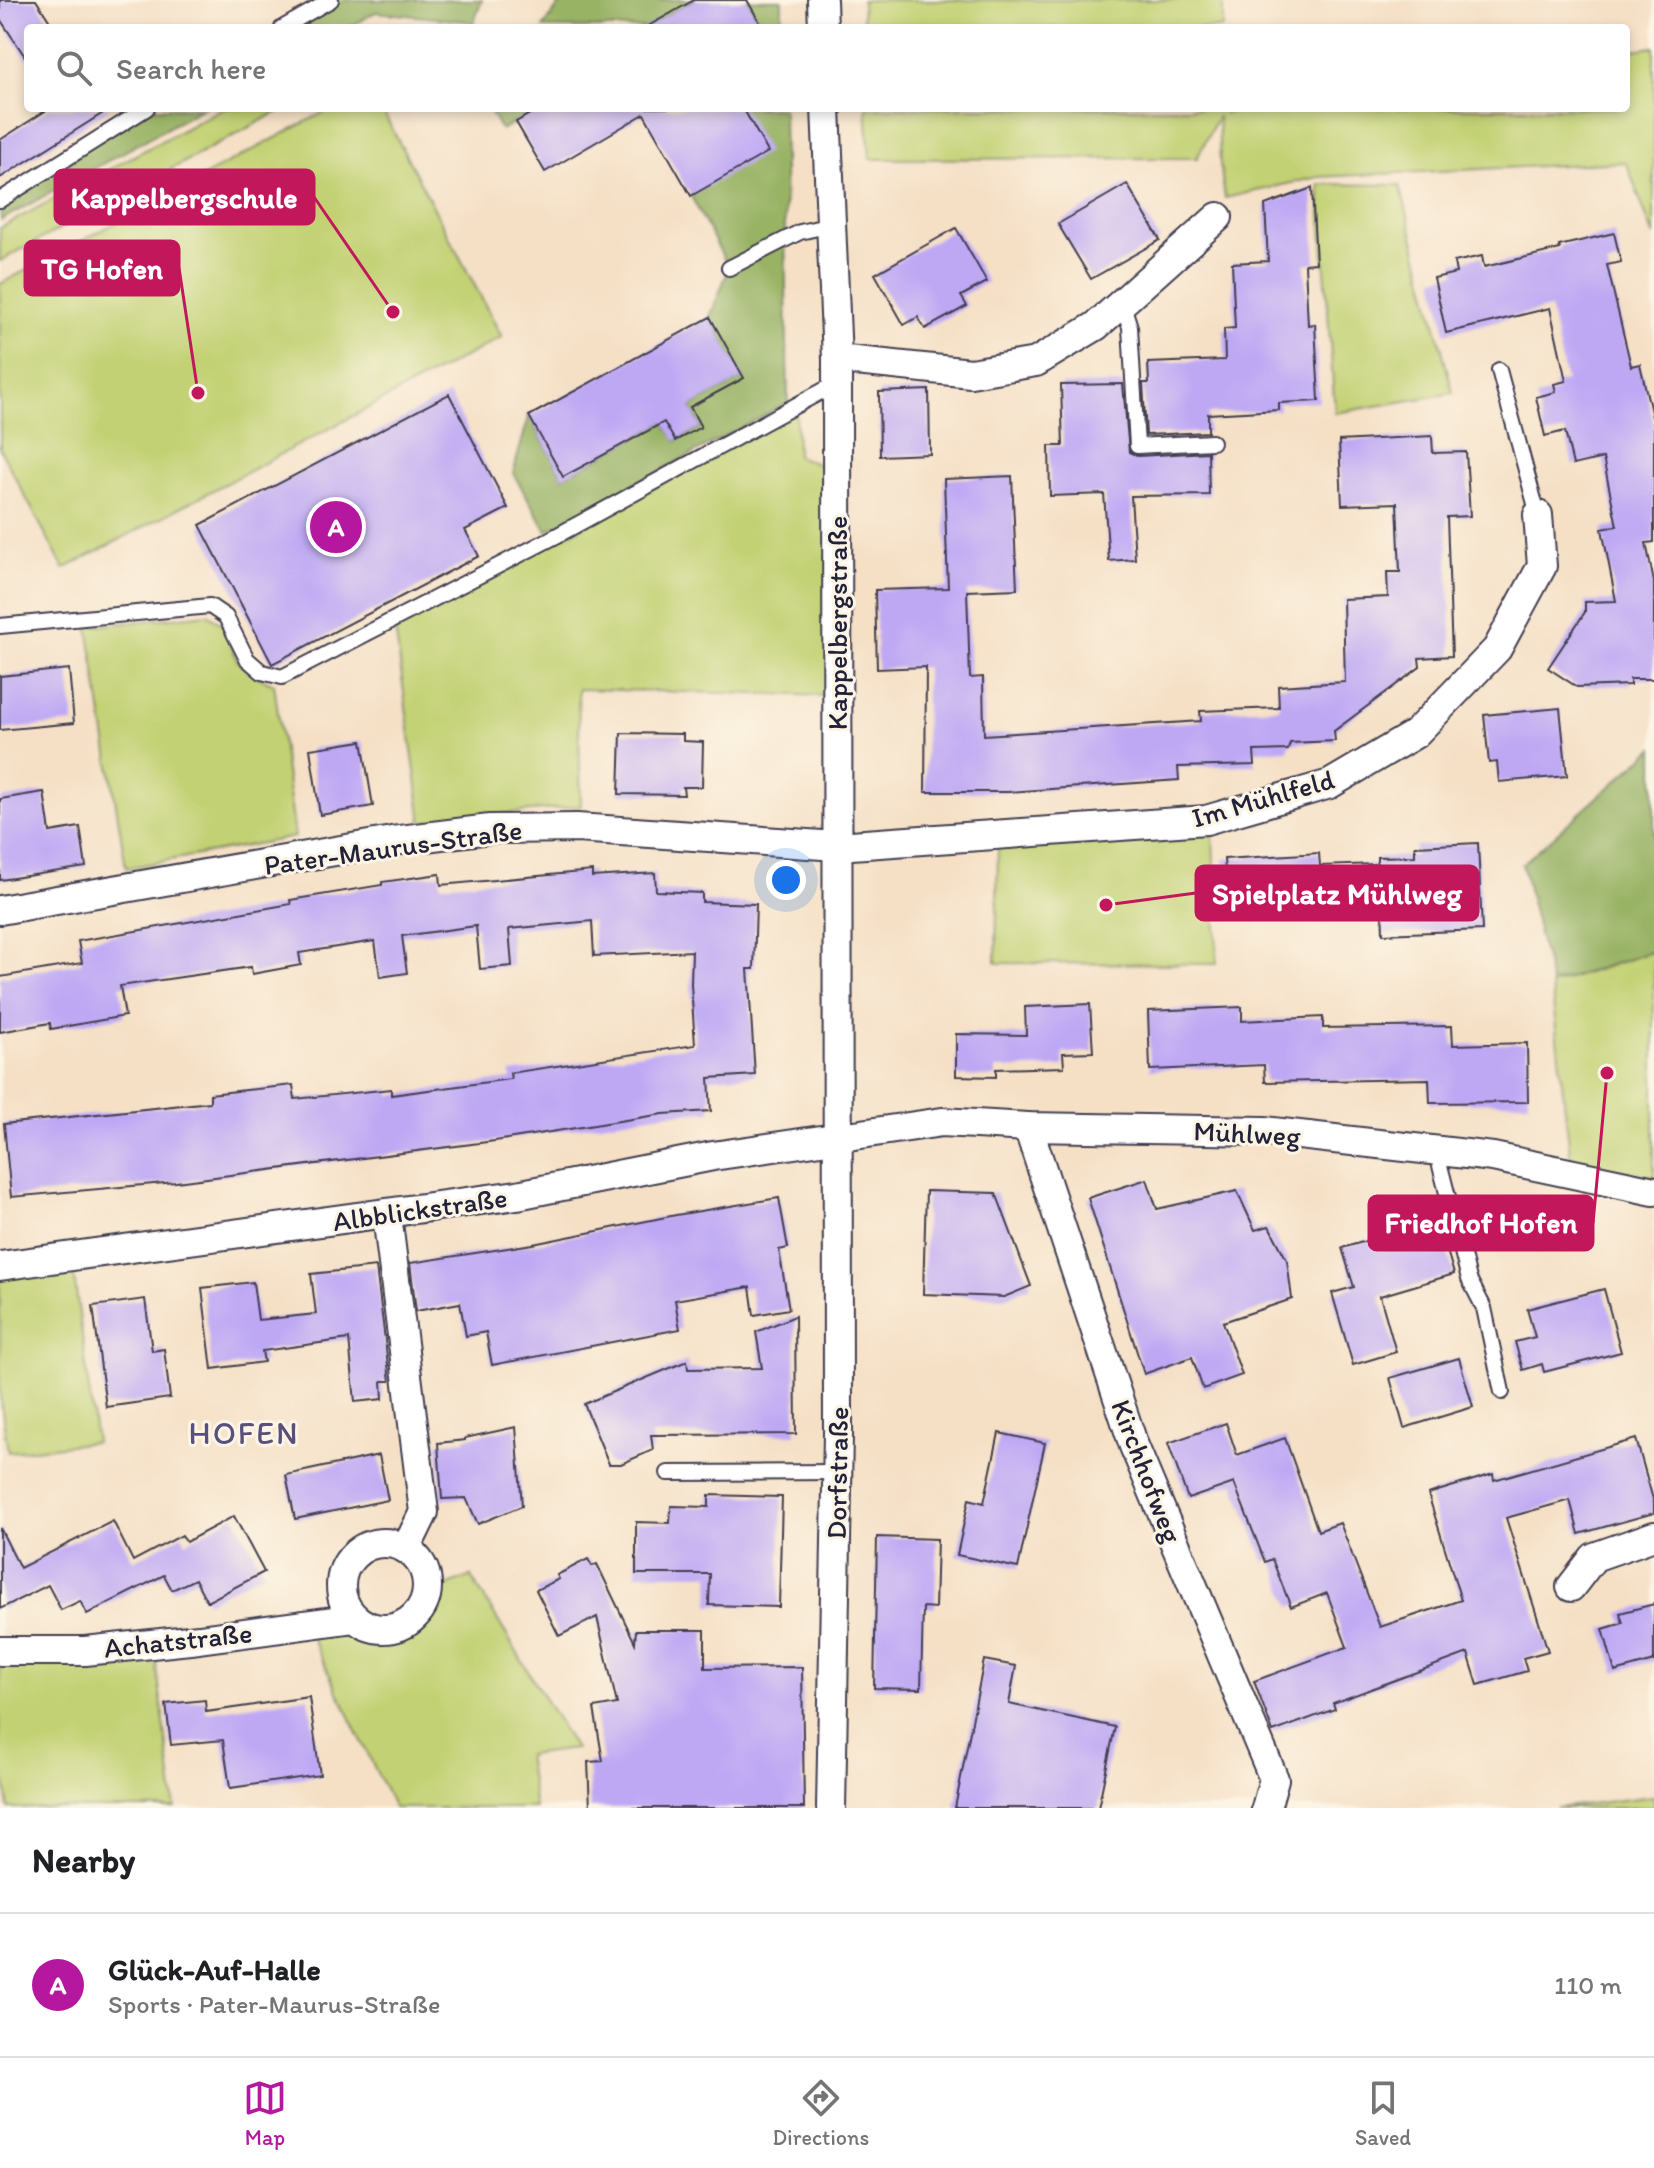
<!DOCTYPE html>
<meta charset="utf-8">
<style>
:root{--surface:#fff;--page:#f2f2f2;--text:#202124;--muted:#757577;--line:#e0e0e0;--accent:#b5179e}
body{margin:0;font-family:Itim,sans-serif;background:var(--page);color:var(--text)}
.you{position:absolute;left:786px;top:880px;width:28px;height:28px;margin:-20px;border:6px solid #fff;border-radius:50%;background:#1a73e8;box-shadow:0 0 0 12px #1a73e833}
.badge{display:grid;place-items:center;width:52px;height:52px;border-radius:50%;background:var(--accent);color:#fff;font-size:26px;font-weight:700}
.pin{position:absolute;translate:-50% -50%;border:4px solid #fff;box-shadow:0 2px 8px #0006}
.list{margin:0;padding:0;list-style:none}
h2{display:flex;justify-content:space-between;align-items:center;height:104px;margin:0;padding:0 32px;font-size:34px}
h2 small{font-size:26px;font-weight:400;color:var(--muted)}
.list li{display:grid;grid-template-columns:52px 1fr auto;gap:24px;align-items:center;box-sizing:border-box;height:144px;padding:0 32px;border-top:2px solid var(--line)}
.list b{display:block;font-size:30px;white-space:nowrap}
.list p{margin:0;font-size:26px;white-space:nowrap;color:var(--muted)}
.list em{font-size:26px;font-style:normal;color:var(--muted)}
.icon{flex:none;width:44px;height:44px;fill:none;stroke:currentColor;stroke-width:2;stroke-linecap:round;stroke-linejoin:round}
.map{position:relative;flex:none;width:1654px;height:1808px;overflow:hidden}
.search{position:absolute;background:var(--surface);box-shadow:0 4px 12px #0003;left:24px;right:24px;top:24px;height:88px;display:flex;align-items:center;gap:20px;box-sizing:border-box;padding:0 28px;border-radius:8px;color:var(--muted);font-size:30px}
.sheet{height:248px;background:var(--surface)}
nav{display:flex;justify-content:space-around;align-items:center;box-sizing:border-box;height:112px;border-top:2px solid var(--line);background:var(--surface);font-size:22px;color:var(--muted)}
nav a{display:grid;justify-items:center;gap:4px}
nav .on{color:var(--accent)}
.map>svg:first-child{display:block}
.green{fill:#c2d173;stroke:#727a57;stroke-width:2}
.forest{fill:#99b365;stroke:#5e6a50;stroke-width:2}
.building{fill:#bea8f4}
.lines{fill:none;stroke-linecap:round;stroke-linejoin:round}
.service-casing{stroke:#423e50;stroke-width:18}
.minor-casing{stroke:#423e50;stroke-width:32}
.service{stroke:#fff;stroke-width:14}
.minor{stroke:#fff;stroke-width:28}
.labels{text-anchor:middle;stroke-width:6;stroke-linejoin:round;paint-order:stroke}
.street-label{font-size:28px;fill:#22223b;stroke:#fcf5e5}
.quarter-label{font-size:32px;letter-spacing:2px;fill:#59517c;stroke:#fcf5e5}
.leader{fill:none;stroke:#c2185b;stroke-width:3}
.callout-dot{fill:#c2185b;stroke:#fcf5e5;stroke-width:3}
.callout{fill:#c2185b;stroke:#c2185b;stroke-width:3}
.callout-label{font-size:30px;text-anchor:middle;font-weight:bold;fill:#fff}
</style>
<div class="map">
<svg width="1654" height="1808" viewBox="0 0 1654 1808">
<rect width="100%" height="100%" fill="#fcf5e5"/>
<filter id="ink" filterUnits="userSpaceOnUse"><feTurbulence type="fractalNoise" baseFrequency=".0125" numOctaves="2"/><feDisplacementMap in="SourceGraphic" scale="16" xChannelSelector="R" yChannelSelector="G"/><feConvolveMatrix kernelMatrix="1 2 1 2 8 2 1 2 1" color-interpolation-filters="sRGB"/></filter>
<filter id="wash" filterUnits="userSpaceOnUse"><feTurbulence type="fractalNoise" baseFrequency=".006" numOctaves="4" result="noise"/><feDisplacementMap in="SourceGraphic" scale="32" xChannelSelector="R" yChannelSelector="G"/><feGaussianBlur stdDeviation="1.8" result="paint"/><feColorMatrix in="noise" values="0 0 0 0 0 0 0 0 0 0 0 0 0 0 0 0 0 1.4 0 .05"/><feComposite in="paint" operator="in"/></filter>
<g filter="url(#wash)">
<rect width="100%" height="100%" fill="#f5e0c6"/>
<g class="green">
<polygon points="862,0 1223,0 1223,28 863,28"/>
<polygon points="1654,47 1654,237 1626,162 1318,177 1225,198 1220,164 1218,116 1197,158 870,159 866,108 1224,108 1225,113 1254,108 1626,108 1626,51"/>
<polygon points="223,108 285,108 0,261 0,228"/>
<polygon points="332,108 381,108 502,337 64,569 0,449 0,284"/>
<polygon points="1319,184 1400,185 1453,393 1335,413"/>
<polygon points="796,411 797,456 832,470 829,696 578,689 581,806 422,822 395,628"/>
<polygon points="208,614 223,625 238,662 254,675 274,684 295,837 126,868 88,627"/>
<polygon points="1213,832 1217,964 996,963 998,846"/>
<polygon points="1654,951 1654,1177 1571,1162 1551,985"/>
<polygon points="73,1268 96,1442 8,1452 0,1397 0,1275"/>
<polygon points="471,1576 575,1749 527,1755 535,1808 394,1808 311,1636 355,1631 403,1636 427,1624 439,1589"/>
<polygon points="0,1661 156,1661 175,1808 9,1808 0,1753"/>
<polygon points="1654,1796 1654,1808 1556,1808"/>
</g>
<g class="forest">
<polygon points="331,0 482,0 474,22 376,12 348,28 282,28"/>
<polygon points="572,0 694,0 645,28 543,28 560,4"/>
<polygon points="747,0 782,0 782,28 763,28"/>
<polygon points="147,108 203,108 1,220 0,201"/>
<polygon points="488,108 540,108 501,130"/>
<polygon points="743,108 783,108 788,403 547,531 513,473 529,416 563,477 664,422 676,441 701,427 690,407 743,378 710,317 729,268 691,196"/>
<polygon points="1654,748 1654,951 1551,984 1522,864"/>
</g>
<g id="blocks">
<g class="building">
<polygon points="0,0 36,0 54,28 28,28 28,61 0,19"/>
<polygon points="694,0 747,0 763,28 645,28"/>
<polygon points="50,108 111,108 0,178 0,140"/>
<polygon points="540,108 743,108 768,152 691,196 644,114 545,172 516,122"/>
<polygon points="1127,184 1160,240 1091,279 1058,224"/>
<polygon points="1312,188 1316,263 1305,264 1308,325 1315,324 1319,401 1279,403 1279,410 1208,414 1208,432 1146,435 1143,383 1149,383 1148,363 1225,360 1224,329 1235,328 1232,263 1268,261 1265,205"/>
<polygon points="956,228 987,282 961,296 967,306 925,329 918,317 904,325 875,274"/>
<polygon points="1614,233 1621,262 1607,265 1631,366 1640,364 1654,425 1654,542 1646,543 1654,582 1654,679 1630,679 1630,685 1577,687 1548,668 1585,612 1585,602 1616,601 1602,529 1617,526 1603,458 1573,465 1565,431 1545,436 1536,397 1556,392 1554,384 1566,381 1550,308 1446,333 1434,278 1456,273 1454,262 1482,256 1484,267 1560,249 1559,246"/>
<polygon points="710,317 744,378 690,407 701,427 675,441 664,422 563,477 529,416"/>
<polygon points="1123,384 1129,452 1138,456 1208,452 1209,495 1131,496 1135,559 1109,561 1104,494 1050,496 1049,446 1063,446 1061,385"/>
<polygon points="929,390 930,454 880,456 879,392"/>
<polygon points="449,394 508,508 465,530 479,556 272,664 200,525"/>
<polygon points="1432,436 1433,453 1466,452 1470,516 1447,517 1452,656 1419,658 1420,667 1334,731 1335,741 1290,743 1288,750 1254,751 1255,765 1178,767 1179,780 1008,792 925,792 926,667 877,669 875,590 948,588 944,479 1012,476 1017,589 967,591 970,678 983,677 984,735 1201,721 1200,711 1279,708 1278,686 1345,682 1343,599 1388,597 1387,572 1400,572 1397,503 1342,505 1339,441"/>
<polygon points="69,669 74,723 0,730 0,676"/>
<polygon points="1560,708 1567,776 1499,782 1497,762 1489,763 1484,715"/>
<polygon points="621,733 683,734 683,741 703,742 702,787 683,787 684,795 619,794"/>
<polygon points="362,741 373,806 320,815 310,749"/>
<polygon points="44,792 50,832 80,827 86,867 0,880 0,799"/>
<polygon points="1478,843 1482,930 1383,934 1382,901 1322,904 1323,916 1250,921 1249,893 1227,895 1224,859 1319,853 1320,866 1377,864 1377,857 1415,856 1415,846"/>
<polygon points="592,871 592,877 655,873 656,891 702,893 702,902 756,904 754,969 748,969 755,1075 709,1078 711,1111 663,1114 495,1141 176,1182 11,1197 4,1124 210,1102 210,1094 293,1085 295,1099 391,1089 391,1095 511,1079 510,1073 695,1045 691,984 692,951 594,956 592,921 509,929 512,966 480,969 476,926 402,936 407,973 380,977 375,941 299,953 301,965 252,974 251,967 120,986 125,1016 51,1029 50,1023 0,1032 0,977 82,963 78,941 291,904 290,900 382,885 382,882 440,874 441,885"/>
<polygon points="1090,1004 1093,1052 1063,1053 1064,1067 996,1069 996,1077 956,1076 956,1034 1026,1035 1025,1007"/>
<polygon points="1242,1007 1242,1021 1323,1017 1323,1028 1452,1026 1453,1045 1527,1043 1528,1102 1430,1103 1429,1079 1265,1082 1264,1065 1150,1070 1148,1011"/>
<polygon points="1147,1179 1157,1209 1237,1191 1255,1230 1269,1226 1287,1260 1292,1299 1223,1322 1242,1375 1203,1389 1192,1357 1144,1374 1088,1198"/>
<polygon points="926,1191 996,1193 1031,1286 1004,1297 923,1294"/>
<polygon points="779,1198 788,1248 779,1250 789,1309 754,1315 750,1287 675,1300 680,1329 492,1365 486,1332 466,1336 460,1303 416,1311 410,1263 533,1244 676,1215"/>
<polygon points="1438,1220 1454,1274 1380,1296 1396,1352 1353,1365 1332,1293 1354,1287 1342,1248"/>
<polygon points="376,1267 390,1381 382,1381 383,1399 355,1402 349,1339 262,1351 264,1362 212,1369 202,1288 253,1282 258,1320 316,1314 311,1274"/>
<polygon points="1604,1289 1621,1352 1544,1372 1542,1364 1523,1370 1515,1342 1535,1337 1527,1309"/>
<polygon points="145,1299 152,1351 164,1349 170,1398 106,1407 93,1306"/>
<polygon points="795,1316 796,1434 651,1435 653,1450 621,1464 609,1464 584,1404 687,1361 688,1369 762,1368 756,1332"/>
<polygon points="1459,1358 1473,1407 1404,1428 1390,1378"/>
<polygon points="1226,1423 1237,1455 1285,1438 1318,1531 1340,1523 1380,1627 1461,1600 1428,1494 1493,1474 1494,1480 1636,1439 1654,1503 1654,1513 1579,1534 1570,1500 1506,1518 1548,1651 1523,1658 1527,1671 1478,1685 1468,1653 1333,1703 1335,1709 1273,1732 1254,1681 1347,1647 1327,1593 1291,1607 1272,1559 1265,1562 1234,1483 1188,1499 1168,1443"/>
<polygon points="516,1427 522,1506 478,1524 466,1498 442,1499 438,1443 465,1440 465,1438"/>
<polygon points="999,1433 1045,1443 1018,1568 957,1555 969,1499 984,1503"/>
<polygon points="379,1455 388,1500 295,1519 286,1475"/>
<polygon points="709,1495 782,1497 779,1607 709,1605 710,1574 636,1574 636,1522 670,1523 671,1506 709,1507"/>
<polygon points="234,1516 264,1572 207,1602 195,1579 172,1590 164,1575 87,1614 80,1601 61,1610 48,1585 0,1609 0,1528 20,1568 113,1521 133,1561 182,1535 186,1542"/>
<polygon points="877,1537 937,1539 935,1608 923,1607 921,1689 874,1688"/>
<polygon points="588,1559 592,1566 597,1564 635,1643 636,1630 705,1630 705,1668 802,1667 804,1808 590,1808 588,1762 603,1761 594,1708 617,1704 597,1617 559,1636 536,1590 559,1579 557,1575"/>
<polygon points="1654,1604 1654,1661 1615,1672 1603,1629 1623,1623 1620,1613"/>
<polygon points="984,1660 1016,1666 1009,1704 1115,1727 1098,1808 955,1808"/>
<polygon points="309,1697 320,1775 230,1788 223,1740 171,1745 166,1704 205,1700 206,1712"/>
</g>
</g>
</g>
<g filter="url(#ink)">
<use href="#blocks" fill-opacity="0" stroke="#423e50" stroke-width="2"/>
<g class="lines">
<g class="service-casing">
<g id="service">
<polyline points="282,28 331,0"/>
<polyline points="0,200 147,108"/>
<polyline points="729,268 800,232 831,225"/>
<polyline points="1122,302 1130,327 1137,446 1212,442"/>
<polyline points="1499,370 1538,515"/>
<polyline points="0,626 210,606 226,617 247,659 262,672 282,677 556,536 837,383"/>
<polyline points="1436,1150 1469,1279 1484,1308 1502,1392"/>
<polyline points="668,1473 837,1472"/>
</g>
</g>
<g class="minor-casing">
<g id="minor">
<polyline points="822,0 823,28"/>
<polyline points="826,108 837,359 838,1434 831,1808"/>
<polyline points="837,359 971,373 1036,362 1096,326 1218,217"/>
<polyline points="0,910 392,841 490,829 577,828 837,846 1206,820 1330,784 1415,734 1497,649 1542,566 1538,515"/>
<polyline points="1028,1127 1134,1446 1274,1779 1266,1808"/>
<polyline points="387,1215 424,1512 406,1549"/>
<polyline points="0,1266 517,1195 713,1156 942,1122 1028,1127 1264,1131 1493,1157 1654,1191"/>
<circle cx="384" cy="1586" r="43"/>
<polyline points="1571,1587 1594,1557 1654,1536"/>
<polyline points="0,1651 85,1651 199,1639 355,1618"/>
</g>
</g>
<use href="#service" class="service"/>
<use href="#minor" class="minor"/>
</g>
</g>
<g class="labels">
<g class="street-label">
<text transform="translate(837 623) rotate(-90)" y="10">Kappelbergstraße</text>
<text transform="translate(1263 798) rotate(-16)" y="10">Im Mühlfeld</text>
<text transform="translate(393 847) rotate(-8)" y="10">Pater-Maurus-Straße</text>
<text transform="translate(1247 1133) rotate(3)" y="10">Mühlweg</text>
<text transform="translate(420 1209) rotate(-8)" y="10">Albblickstraße</text>
<text transform="translate(1147 1471) rotate(69)" y="10">Kirchhofweg</text>
<text transform="translate(837 1473) rotate(-89)" y="10">Dorfstraße</text>
<text transform="translate(178 1640) rotate(-6)" y="10">Achatstraße</text>
</g>
<g class="quarter-label">
<text x="244" y="1444">HOFEN</text>
</g>
</g>
<path class="leader" d="M393 312L314 197M198 393L179 268M1106 905L1196 893M1607 1073L1593 1223"/>
<g class="callout-dot">
<circle cx="393" cy="312" r="8"/>
<circle cx="198" cy="393" r="8"/>
<circle cx="1106" cy="905" r="8"/>
<circle cx="1607" cy="1073" r="8"/>
</g>
<g class="callout">
<rect x="55" y="170" width="259" height="54" rx="8"/>
<rect x="25" y="241" width="154" height="54" rx="8"/>
<rect x="1196" y="866" width="282" height="54" rx="8"/>
<rect x="1369" y="1196" width="224" height="54" rx="8"/>
</g>
<g class="callout-label">
<text x="184" y="208">Kappelbergschule</text>
<text x="102" y="279">TG Hofen</text>
<text x="1337" y="904">Spielplatz Mühlweg</text>
<text x="1481" y="1233">Friedhof Hofen</text>
</g>
</svg>
<div class="you"></div>
<div class="pin badge" style="left:336px;top:527px">A</div>
<div class="search"><svg class="icon" aria-label="search" viewBox="0 0 24 24"><circle cx="10" cy="10" r="6"/><path d="M15 15l6 6"/></svg>Search here</div>
</div>
<section class="sheet">
<h2>Nearby<small></small></h2>
<ul class="list">
<li><span class="badge">A</span><div><b>Glück-Auf-Halle</b><p>Sports · Pater-Maurus-Straße</p></div><em>110 m</em></li>
</ul>
</section>
<nav>
<a class="on"><svg class="icon" aria-label="map" viewBox="0 0 24 24"><path d="M3 6l6-2 6 2 6-2v14l-6 2-6-2-6 2zM9 4v14M15 6v14"/></svg>Map</a>
<a><svg class="icon" aria-label="directions" viewBox="0 0 24 24"><path d="M12 3l9 9-9 9-9-9zM9 14v-3h6M13 9l2 2-2 2"/></svg>Directions</a>
<a><svg class="icon" aria-label="saved" viewBox="0 0 24 24"><path d="M7 4h10v16l-5-4-5 4z"/></svg>Saved</a>
</nav>
